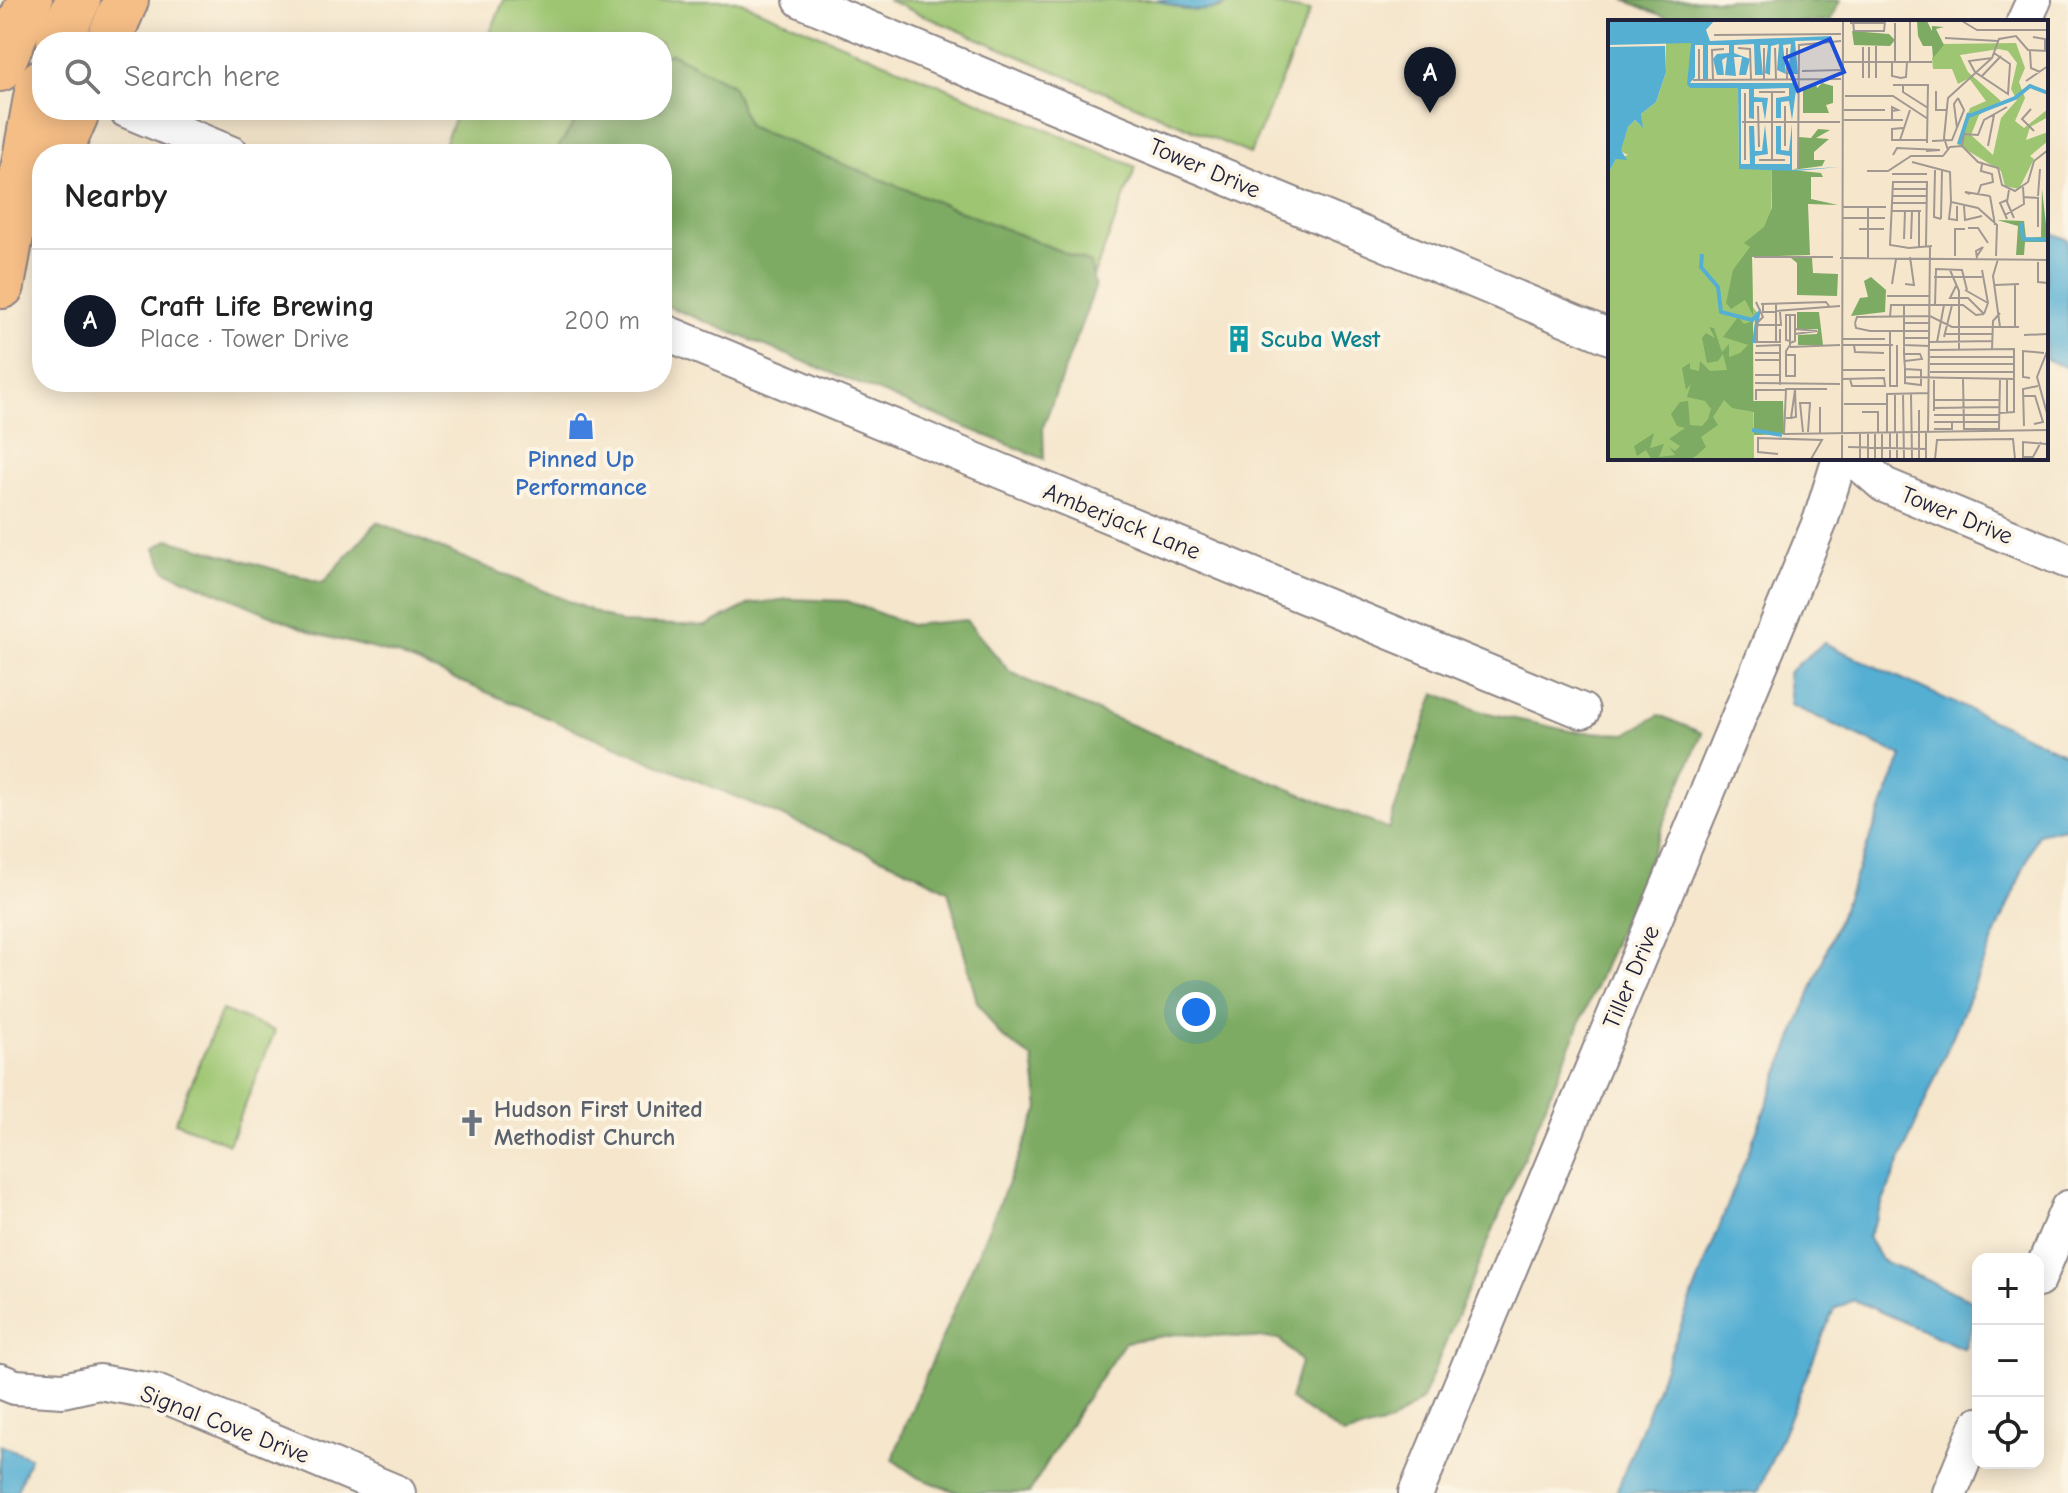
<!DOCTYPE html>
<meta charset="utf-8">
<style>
:root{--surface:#fff;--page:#f6f6f6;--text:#222;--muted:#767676;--line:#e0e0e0;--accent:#111827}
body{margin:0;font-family:"Comic Neue",sans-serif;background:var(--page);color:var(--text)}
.controls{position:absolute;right:24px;bottom:24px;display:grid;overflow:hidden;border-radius:16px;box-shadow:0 4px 20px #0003}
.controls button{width:72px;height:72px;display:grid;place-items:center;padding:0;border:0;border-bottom:2px solid var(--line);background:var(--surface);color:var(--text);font:40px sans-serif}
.you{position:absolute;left:1196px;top:1012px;width:28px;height:28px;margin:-20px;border:6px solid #fff;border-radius:50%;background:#1a73e8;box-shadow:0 0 0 12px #1a73e833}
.badge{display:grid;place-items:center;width:52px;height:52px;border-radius:50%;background:var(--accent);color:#fff;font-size:26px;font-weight:700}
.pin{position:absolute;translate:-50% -66px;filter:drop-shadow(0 2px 4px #0008)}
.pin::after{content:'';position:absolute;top:42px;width:28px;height:24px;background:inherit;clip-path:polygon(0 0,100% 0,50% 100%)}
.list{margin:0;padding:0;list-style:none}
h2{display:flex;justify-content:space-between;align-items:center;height:104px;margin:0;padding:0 32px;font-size:34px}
h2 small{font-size:26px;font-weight:400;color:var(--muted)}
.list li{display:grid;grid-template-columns:52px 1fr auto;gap:24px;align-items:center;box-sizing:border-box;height:144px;padding:0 32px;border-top:2px solid var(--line)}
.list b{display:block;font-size:30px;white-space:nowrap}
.list p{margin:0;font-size:26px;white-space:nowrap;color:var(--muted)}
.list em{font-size:26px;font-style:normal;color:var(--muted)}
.icon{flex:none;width:44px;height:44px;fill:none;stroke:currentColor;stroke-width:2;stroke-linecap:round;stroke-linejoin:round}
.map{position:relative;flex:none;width:2068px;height:1493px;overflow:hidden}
.search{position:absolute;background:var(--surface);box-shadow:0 4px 20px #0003;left:32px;top:32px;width:640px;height:88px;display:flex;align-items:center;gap:20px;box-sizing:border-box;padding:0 28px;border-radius:32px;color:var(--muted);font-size:30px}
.panel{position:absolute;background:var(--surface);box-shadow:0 4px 20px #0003;left:32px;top:144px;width:640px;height:248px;border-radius:32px}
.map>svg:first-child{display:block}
.green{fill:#9ec672;stroke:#607456;stroke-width:2}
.forest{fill:#7eab64;stroke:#506650;stroke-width:2}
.water{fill:#55afd3;stroke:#3c6887;stroke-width:2}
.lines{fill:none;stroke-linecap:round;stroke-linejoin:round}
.street-casing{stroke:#8c8484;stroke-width:38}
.highway-casing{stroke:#8c8484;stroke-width:48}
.street{stroke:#fff;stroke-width:34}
.highway{stroke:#f6be87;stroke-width:44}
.labels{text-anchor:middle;stroke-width:8;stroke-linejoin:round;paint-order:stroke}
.street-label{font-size:24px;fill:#22223b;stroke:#fcf5e5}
.culture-label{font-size:24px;font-weight:bold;fill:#0d838f;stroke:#fcf5e5;text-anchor:start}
.shop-label{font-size:24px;font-weight:bold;fill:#366cbe;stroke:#fcf5e5}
.worship-label{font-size:24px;font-weight:bold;fill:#5b616d;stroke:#fcf5e5;text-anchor:start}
.inset-river{fill:none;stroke:#55afd3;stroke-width:4}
.inset-road{fill:none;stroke:#a19892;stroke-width:2}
.view{fill:#1d4ed8;fill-opacity:0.15;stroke:#1d4ed8;stroke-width:4}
.inset-edge{fill:none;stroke:#22223b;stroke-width:4}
</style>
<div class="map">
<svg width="2068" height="1493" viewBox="0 0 2068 1493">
<rect width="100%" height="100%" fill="#fcf5e5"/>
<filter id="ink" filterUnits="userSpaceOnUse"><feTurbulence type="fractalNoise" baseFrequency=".0125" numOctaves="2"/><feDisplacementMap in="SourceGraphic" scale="16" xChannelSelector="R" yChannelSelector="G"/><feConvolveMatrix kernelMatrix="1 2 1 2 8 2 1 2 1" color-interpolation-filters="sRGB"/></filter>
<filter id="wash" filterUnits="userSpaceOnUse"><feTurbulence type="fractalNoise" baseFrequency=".006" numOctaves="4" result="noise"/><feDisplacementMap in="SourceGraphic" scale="32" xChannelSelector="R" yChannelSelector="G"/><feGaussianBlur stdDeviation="1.8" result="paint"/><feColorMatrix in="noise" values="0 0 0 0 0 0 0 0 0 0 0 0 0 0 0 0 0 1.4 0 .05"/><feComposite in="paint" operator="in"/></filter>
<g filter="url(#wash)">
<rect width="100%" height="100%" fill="#f5e6cc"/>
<g class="green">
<polygon points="504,0 736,0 1136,167 1093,277 1089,263 747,126 732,85 671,53 662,57 662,42 486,42"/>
<polygon points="887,0 1157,0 1184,10 1219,9 1233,0 1264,0 1274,5 1310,12 1250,154"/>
<polygon points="458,110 583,110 554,154 440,154"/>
<polygon points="222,1010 275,1031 229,1144 175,1122"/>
</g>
<g class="forest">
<polygon points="1625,0 1840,0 1830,22 1677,22"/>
<polygon points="671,53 732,85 748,126 1090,263 1095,288 1043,427 1044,459 662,304 662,154 554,154 583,110 662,110 662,57"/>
<polygon points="377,522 621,623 706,626 750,604 789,599 847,601 910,625 966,620 1009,671 1050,692 1388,829 1435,693 1479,711 1570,731 1626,734 1659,715 1702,733 1422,1399 1390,1423 1343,1435 1290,1399 1301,1362 1279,1339 1177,1334 1125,1342 1081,1406 1029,1493 959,1493 917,1477 893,1460 903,1430 1039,1109 1033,1059 1000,1035 977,1002 948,890 905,868 398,655 316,634 166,571 155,548 169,539 323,583"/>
</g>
<g class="water">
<path d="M 1157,0 L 1233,0 C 1206,17 1185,11 1157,0 Z"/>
<polygon points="2046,230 2068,240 2068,368 2046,359"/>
<polygon points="1824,643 2068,755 2068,829 2064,828 2038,834 1868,1237 1881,1260 1978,1303 1978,1311 1964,1349 1854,1300 1834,1309 1758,1493 1616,1493 1902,756 1791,705 1788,672"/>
<polygon points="0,1445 30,1457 16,1493 0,1493"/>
</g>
</g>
<g filter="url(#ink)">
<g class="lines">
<g class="street-casing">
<g id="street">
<polyline points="801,0 1610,337"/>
<polyline points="2024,22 2034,0"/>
<polyline points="126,110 232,154"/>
<polyline points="662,331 1582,711"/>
<polyline points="1853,458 1884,485 2068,561"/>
<polyline points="2038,1280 2068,1208"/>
<polyline points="0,1381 15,1387 63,1390 99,1382 156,1392 398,1493"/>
<polyline points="1416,1493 1821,519 1840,458"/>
<polyline points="1950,1493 1978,1425"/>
</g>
</g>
<g class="highway-casing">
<g id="highway">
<polyline points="59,42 78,0"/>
<polyline points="108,42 126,0"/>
<polyline points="0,69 30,0"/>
<polyline points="59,154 78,110"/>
<polyline points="2,286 37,92 42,81"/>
</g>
</g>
<use href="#street" class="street"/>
<use href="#highway" class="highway"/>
</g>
</g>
<defs>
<g id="building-bare" transform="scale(2.16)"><path d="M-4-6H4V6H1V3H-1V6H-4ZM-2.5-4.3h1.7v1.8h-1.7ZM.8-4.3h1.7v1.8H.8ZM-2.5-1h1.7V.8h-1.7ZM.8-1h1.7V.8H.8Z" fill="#0f9aa8" stroke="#fcf5e5" stroke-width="2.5" paint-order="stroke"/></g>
<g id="shop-bare" transform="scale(2.16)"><path d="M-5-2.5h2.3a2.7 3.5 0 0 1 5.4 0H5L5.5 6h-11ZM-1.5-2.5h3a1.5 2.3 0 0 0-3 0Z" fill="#3f7fe0" stroke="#fcf5e5" stroke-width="2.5" paint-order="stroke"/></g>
<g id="church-bare" transform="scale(2.16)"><path d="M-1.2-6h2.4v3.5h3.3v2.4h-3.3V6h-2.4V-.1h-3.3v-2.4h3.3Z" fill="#6b7280" stroke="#fcf5e5" stroke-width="2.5" paint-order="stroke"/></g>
</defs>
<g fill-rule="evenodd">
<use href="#building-bare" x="1239" y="339"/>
<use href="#shop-bare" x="581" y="426"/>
<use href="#church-bare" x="472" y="1123"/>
</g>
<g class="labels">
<g class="street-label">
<text transform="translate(1205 168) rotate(23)" y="8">Tower Drive</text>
<text transform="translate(1957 515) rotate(22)" y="8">Tower Drive</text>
<text transform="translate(1122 521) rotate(22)" y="8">Amberjack Lane</text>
<text transform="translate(1631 977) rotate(-67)" y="8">Tiller Drive</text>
<text transform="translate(225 1424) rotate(21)" y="8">Signal Cove Drive</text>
</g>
<g class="culture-label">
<text x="1261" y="347">Scuba West</text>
</g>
<g class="shop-label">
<text x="581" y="467">Pinned Up<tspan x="581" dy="28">Performance</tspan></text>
</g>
<g class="worship-label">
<text x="494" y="1117">Hudson First United<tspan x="494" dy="28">Methodist Church</tspan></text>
</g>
</g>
<g transform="translate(1608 20)">
<rect width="440" height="440" fill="#f5e6cc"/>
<path d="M 58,23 L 83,23 L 82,68 L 130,67 L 131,149 L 164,148 L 163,236 L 144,237 L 145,287 L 151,295 L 145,303 L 146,439 L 0,439 L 0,154 L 8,139 L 20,135 L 12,131 L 20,107 L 27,100 L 34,107 L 33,94 L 48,82 L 58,52 ZM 408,23 L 417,48 L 411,62 L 417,78 L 407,101 L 416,108 L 440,89 L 440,97 L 422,107 L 418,120 L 440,112 L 440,121 L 422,136 L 426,139 L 411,169 L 397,166 L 393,151 L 349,124 L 362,88 L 378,81 L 361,58 L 350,64 L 344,49 L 325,49 L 324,38 L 335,24 ZM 391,29 L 400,31 L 409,43 L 403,69 L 409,80 L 393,98 L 385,135 L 363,115 L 371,95 L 393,81 L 360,52 L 352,35 Z" fill="#9ec672" fill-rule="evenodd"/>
<path d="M 309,1 L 319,1 L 324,11 L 324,6 L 336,7 L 328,9 L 336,25 L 325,38 L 324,26 L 315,26 L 310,16 ZM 244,11 L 281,14 L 287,20 L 282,26 L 246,25 ZM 208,63 L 209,68 L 214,63 L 225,66 L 225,83 L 218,85 L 221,93 L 195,93 L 195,67 ZM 210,109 L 222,110 L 208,118 L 221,119 L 206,132 L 206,140 L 217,140 L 214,146 L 184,150 L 190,148 L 191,117 L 203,118 ZM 164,148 L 213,153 L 215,157 L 203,157 L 203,179 L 230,185 L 200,184 L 202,235 L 144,237 L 145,295 L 137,280 L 123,289 L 118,283 L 125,250 L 142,227 L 136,223 L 156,207 L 164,188 ZM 434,169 L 440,222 L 417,222 L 416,235 L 408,235 L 410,206 L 389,200 L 416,201 L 418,218 L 433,217 ZM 183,238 L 204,238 L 205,253 L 230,254 L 229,276 L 189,275 L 189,243 ZM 263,257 L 278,270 L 277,292 L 243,296 L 252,278 L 260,277 L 256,261 ZM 189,292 L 211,292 L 215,325 L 190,325 L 190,315 L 209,314 L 210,309 L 189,309 ZM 130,297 L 136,304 L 145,301 L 145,381 L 175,381 L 176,414 L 146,415 L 146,392 L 124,388 L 116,380 L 105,397 L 110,405 L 93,417 L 98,427 L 88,436 L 83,439 L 43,439 L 38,430 L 29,436 L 26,426 L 46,413 L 42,428 L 56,424 L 51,437 L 67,435 L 61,427 L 67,431 L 72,426 L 61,419 L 77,408 L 69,406 L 63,394 L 72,382 L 80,381 L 82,405 L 94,406 L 100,399 L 103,389 L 97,381 L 79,377 L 83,364 L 78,370 L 74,348 L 82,343 L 82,349 L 91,351 L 92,341 L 102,351 L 119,350 L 115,334 L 110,341 L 99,343 L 94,318 L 98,313 L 107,318 L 101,307 L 106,308 L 114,332 L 121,324 L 121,337 L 132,333 L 140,325 L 115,317 Z" fill="#7eab64"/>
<path d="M 0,1 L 106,1 L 98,10 L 102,21 L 223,16 L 223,20 L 187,21 L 190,54 L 180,54 L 183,24 L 175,25 L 178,54 L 169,50 L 171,24 L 163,26 L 162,55 L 157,53 L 160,25 L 152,25 L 155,55 L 147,55 L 146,24 L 126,25 L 126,33 L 142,39 L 138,55 L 131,55 L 134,37 L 126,37 L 128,56 L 117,55 L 119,37 L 114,40 L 116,55 L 109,55 L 105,39 L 109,34 L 121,33 L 121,25 L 100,25 L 100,59 L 95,59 L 95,25 L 87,25 L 87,57 L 82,63 L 189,63 L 184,100 L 181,81 L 173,82 L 173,98 L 168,98 L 168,78 L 181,76 L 181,68 L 146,69 L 146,77 L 160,78 L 157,100 L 154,82 L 146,82 L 146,99 L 141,98 L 141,69 L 133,69 L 133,144 L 142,144 L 141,106 L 146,106 L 147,131 L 154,131 L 157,105 L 160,134 L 147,136 L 147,144 L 182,144 L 182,136 L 168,134 L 168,106 L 173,106 L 173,130 L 181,131 L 184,104 L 184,150 L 231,147 L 188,151 L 131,149 L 130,68 L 82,68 L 79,64 L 83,23 L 0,25 ZM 57,26 L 58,52 L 48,82 L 33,94 L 35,108 L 27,100 L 20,107 L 13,130 L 19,140 L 8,139 L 0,154 L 0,27 Z" fill="#55afd3"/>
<path class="inset-river" d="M 361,96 L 407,78 L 422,66 L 440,73M 351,124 L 361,93M 413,203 L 415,219 L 440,220M 94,234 L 93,247 L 110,267 L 113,292 L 144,300 L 150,294 L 146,323M 144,410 L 174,415"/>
<path class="inset-road" d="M 245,1 L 246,11 L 276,11 L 277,1M 354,1 L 369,10 L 440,10M 242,3 L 277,3M 287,3 L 287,42M 106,15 L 233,14M 425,17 L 437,19 L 437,32M 337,18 L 390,21M 130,28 L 142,29 L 143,59M 156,28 L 156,59M 167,28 L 168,59M 179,28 L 179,59M 91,29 L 91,59M 422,31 L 423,48 L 432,52M 384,38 L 361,41 L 367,52 L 400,74 L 402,44 L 386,33M 236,42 L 324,42M 284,42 L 284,56 L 293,58 L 298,57 L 299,42M 302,42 L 302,1M 194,51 L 233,50M 374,56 L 393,36M 255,58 L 255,27M 261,58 L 261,27M 268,58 L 268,26M 105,59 L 104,30 L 116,29M 85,60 L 233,59M 418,61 L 440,46M 295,64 L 295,72 L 320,88M 285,65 L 320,65 L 319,123M 328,71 L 328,90 L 338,90M 151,72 L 177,72M 164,72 L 164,140M 137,73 L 137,140M 237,76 L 285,76 L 320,99M 150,86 L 151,127M 177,86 L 177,126M 423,89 L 414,99 L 426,111M 236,90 L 277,90M 284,91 L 290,90 L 284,87 L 284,100M 236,100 L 295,100M 134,102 L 232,102M 295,108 L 284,109 L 284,120 L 319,120M 349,108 L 346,84 L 350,78M 292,120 L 302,90M 324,121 L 344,120 L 356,90 L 350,78M 354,126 L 356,114 L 370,115 L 376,100 L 399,87M 380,126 L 386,95M 340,130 L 336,118 L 340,78 L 384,38 L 391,19 L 408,16 L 420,30 L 440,31M 285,135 L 289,128 L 332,130 L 318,131M 335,136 L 342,127 L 354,126 L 370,142 L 390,148 L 394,165 L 407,171 L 420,162 L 426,141 L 440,130M 151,140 L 177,140M 304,142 L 342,152 L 343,182 L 370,188 L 389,205 L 388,236M 190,148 L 191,25 L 233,21M 327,150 L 326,197 L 333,199M 259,151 L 280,151 L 303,136 L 335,136M 284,154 L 319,154M 284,169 L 319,169M 401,170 L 399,182 L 406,198M 362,174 L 357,172 L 382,176M 370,174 L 373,165 L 385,162 L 384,154 L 373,151 L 374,144M 284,176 L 318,176M 382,176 L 387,205M 430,176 L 432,149M 415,177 L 430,178 L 430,207M 399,180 L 392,183 L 399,199M 343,182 L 341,199 L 349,200 L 349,186M 284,183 L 318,183M 356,186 L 357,200 L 374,196M 235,187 L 278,187M 260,187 L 260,238M 283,191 L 313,191M 397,195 L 416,184 L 415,167M 234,198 L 277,198M 333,199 L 334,150M 360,208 L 370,208 L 380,223M 251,209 L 276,209M 296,219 L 297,191M 303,219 L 304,191M 318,226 L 319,162 L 285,162 L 282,225 L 301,228 L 324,226M 311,227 L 311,191M 347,236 L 347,209 L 357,209M 146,237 L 225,237M 232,238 L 440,240M 369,238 L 368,231 L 375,227 L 369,236M 390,239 L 385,256 L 392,307M 430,242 L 430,262 L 440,263M 342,250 L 351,271 L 351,330M 374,250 L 380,283 L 376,294M 326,257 L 374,257M 284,264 L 288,239M 297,264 L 306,265 L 302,237M 407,264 L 407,307M 387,265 L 411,264M 348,266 L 342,278 L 360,278 L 376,294M 357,270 L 380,283M 279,276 L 322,276M 148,282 L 155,297 L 149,303 L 149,322 L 172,322 L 172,309M 153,284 L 218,282 L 221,286M 155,284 L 155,292 L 232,286M 168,284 L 168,322M 296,285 L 296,334 L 297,349 L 297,363 L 313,365 L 313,350 L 297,349M 327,285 L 328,249 L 354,250 L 359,270M 282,297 L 283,285 L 355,285 L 368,295 L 376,294M 247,303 L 249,297 L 322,296 L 344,307 L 411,307M 247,303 L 248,308 L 262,311 L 321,311M 296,303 L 322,303M 149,305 L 173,305 L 172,292M 187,309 L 209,311 L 187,314M 282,311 L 282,366 L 289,366 L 289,325M 336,314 L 385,314M 416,315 L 440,314M 336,317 L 344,285M 296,318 L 322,318M 234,319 L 277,319M 182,321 L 178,320 L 178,295 L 187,295 L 187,321 L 182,323M 322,322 L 385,321M 329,322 L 336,285M 235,325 L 285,325M 246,325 L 247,332 L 276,333M 295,325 L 322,326M 148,326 L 172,325 L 172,365M 182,327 L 232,325M 440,329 L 429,357 L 440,397M 322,330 L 406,329 L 406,392 L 392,393M 384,330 L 385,301 L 392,293M 147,333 L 172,333M 296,334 L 312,334 L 314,339 L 297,341M 178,335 L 187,335 L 187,356 L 178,356 L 178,331 L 182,325 L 182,295M 322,337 L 406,337M 147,340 L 172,340M 322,344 L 406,344M 234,350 L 277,350M 322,352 L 406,352M 147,355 L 172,355M 297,357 L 406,359M 422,358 L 415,357 L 415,331 L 436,333M 235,359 L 276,358 L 277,366 L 244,366 L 242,359M 355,359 L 356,409 L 391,409 L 392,359M 326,360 L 326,391M 147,363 L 232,364M 177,369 L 219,369M 295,373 L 296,439M 303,373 L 304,439M 415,376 L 427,376 L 435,402 L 426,404M 148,380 L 148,370 L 178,370 L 176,414 L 440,410M 326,380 L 392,380M 236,384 L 279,384M 212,387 L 212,414M 326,388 L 392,387M 254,392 L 270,392 L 270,413M 399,393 L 399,359M 326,395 L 392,395M 178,398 L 183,398 L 188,397 L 187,370 L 183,398M 326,402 L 392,402M 416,406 L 415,369 L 430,366M 326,409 L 344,409 L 344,402M 195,412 L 192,383 L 202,383 L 200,412M 252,413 L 252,439M 274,413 L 274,439M 279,413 L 279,374 L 321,373M 282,413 L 282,439M 287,413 L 287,373M 289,413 L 289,439M 318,413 L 318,439M 320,413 L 322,226M 240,427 L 318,429M 170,434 L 150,432 L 150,418 L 214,420 L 203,439M 415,437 L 425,437 L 433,422M 234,439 L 235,1M 260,439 L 260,413M 267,439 L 267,413M 311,439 L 311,390M 327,439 L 329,420 L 405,419 L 407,439M 415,439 L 415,422 L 438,424"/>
<path class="view" d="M 222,19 L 236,52 L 190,71 L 177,38 Z"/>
<rect width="440" height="440" class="inset-edge"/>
</g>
</svg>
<div class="controls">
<button>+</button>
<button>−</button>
<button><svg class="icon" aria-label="locate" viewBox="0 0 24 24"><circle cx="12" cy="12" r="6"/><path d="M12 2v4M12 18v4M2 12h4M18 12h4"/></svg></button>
</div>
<div class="you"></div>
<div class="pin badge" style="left:1430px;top:113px">A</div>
<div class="search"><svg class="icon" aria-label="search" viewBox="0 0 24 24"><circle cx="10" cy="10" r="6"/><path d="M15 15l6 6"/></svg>Search here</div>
<section class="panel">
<h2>Nearby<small></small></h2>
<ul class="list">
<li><span class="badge">A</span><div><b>Craft Life Brewing</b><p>Place · Tower Drive</p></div><em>200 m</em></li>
</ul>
</section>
</div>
